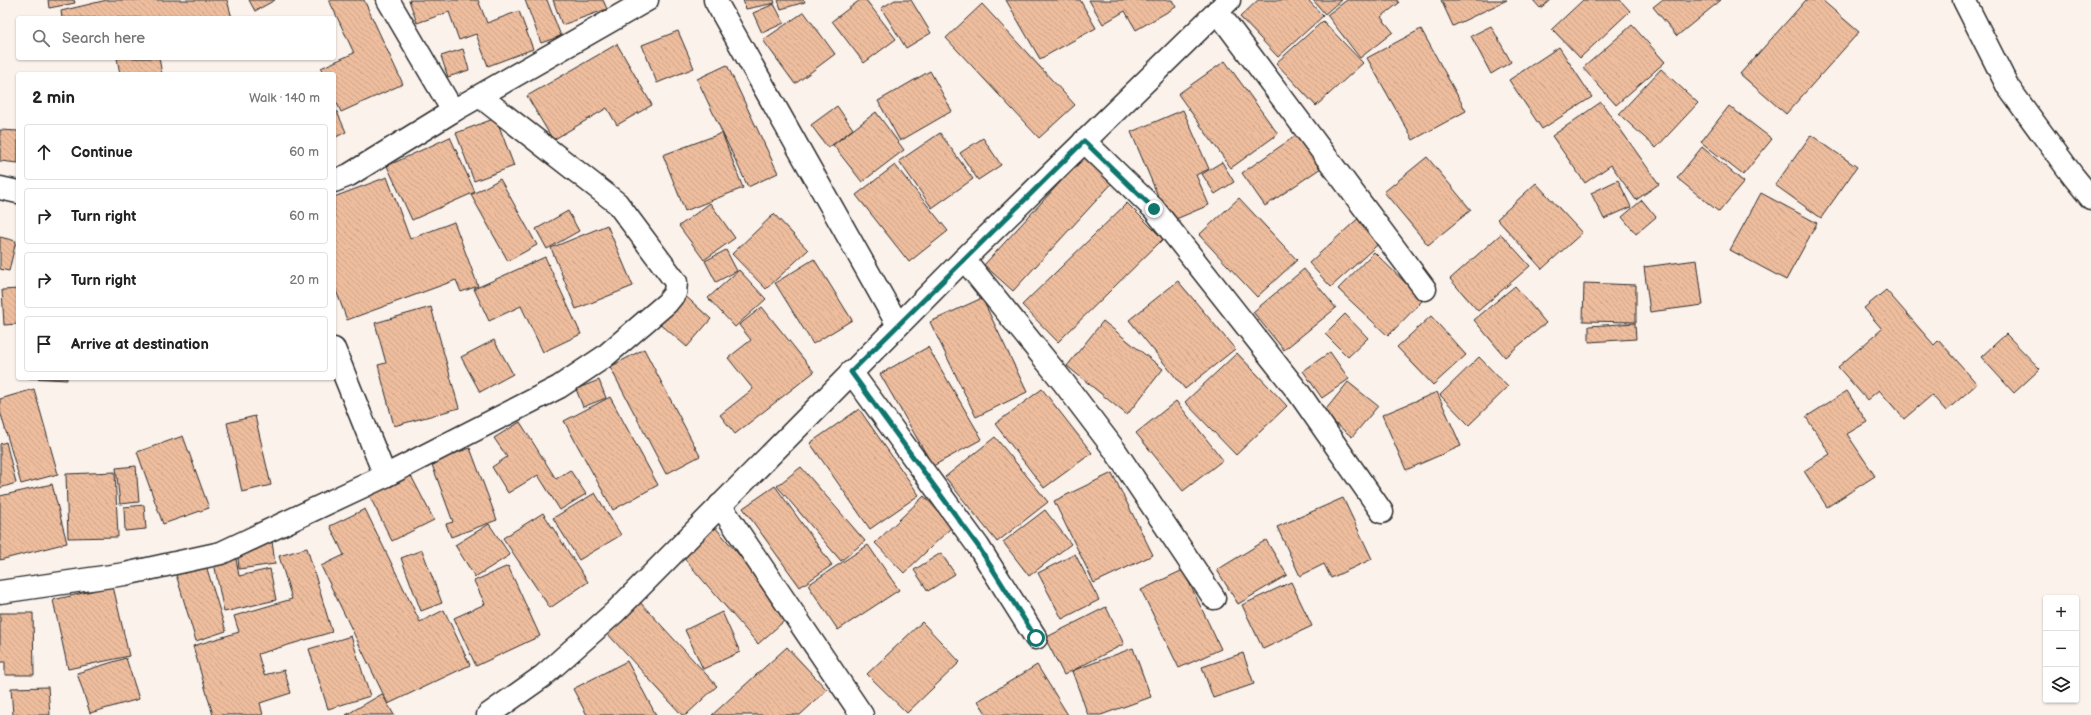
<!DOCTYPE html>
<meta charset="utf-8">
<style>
:root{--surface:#fff;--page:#f6f6f6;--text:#222;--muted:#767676;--line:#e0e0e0}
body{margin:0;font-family:"Balsamiq Sans",sans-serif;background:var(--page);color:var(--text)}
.controls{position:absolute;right:12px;bottom:12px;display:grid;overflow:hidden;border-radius:4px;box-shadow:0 1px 3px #0004}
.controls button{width:36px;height:36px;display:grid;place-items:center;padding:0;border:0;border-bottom:1px solid var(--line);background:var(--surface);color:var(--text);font:20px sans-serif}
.stop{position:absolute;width:12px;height:12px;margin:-9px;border:3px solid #0f766e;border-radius:50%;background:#fff}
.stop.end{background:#0f766e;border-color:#fff;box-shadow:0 1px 4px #0008}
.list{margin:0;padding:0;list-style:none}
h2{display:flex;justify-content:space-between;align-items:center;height:52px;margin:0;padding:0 16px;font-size:17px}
h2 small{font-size:13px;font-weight:400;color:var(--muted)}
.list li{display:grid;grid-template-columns:26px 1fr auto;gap:12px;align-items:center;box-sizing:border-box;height:56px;margin:0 8px 8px;padding:0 8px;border:1px solid var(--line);border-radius:4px}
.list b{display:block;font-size:15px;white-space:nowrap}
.list em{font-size:13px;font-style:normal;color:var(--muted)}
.icon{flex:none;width:22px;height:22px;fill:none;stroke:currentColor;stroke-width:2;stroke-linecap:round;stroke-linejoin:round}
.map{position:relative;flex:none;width:2091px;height:715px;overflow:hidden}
.search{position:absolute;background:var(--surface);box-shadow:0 1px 3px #0004;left:16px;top:16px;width:320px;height:44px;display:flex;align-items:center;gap:10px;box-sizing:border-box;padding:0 14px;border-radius:4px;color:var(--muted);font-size:15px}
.panel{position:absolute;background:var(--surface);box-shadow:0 1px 3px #0004;left:16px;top:72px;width:320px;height:308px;border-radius:4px}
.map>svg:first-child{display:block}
.building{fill:url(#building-back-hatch);stroke:#2b2b2b}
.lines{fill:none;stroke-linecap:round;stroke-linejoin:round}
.street-casing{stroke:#2b2b2b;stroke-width:25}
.street{stroke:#fff;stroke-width:22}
.route{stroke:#0f766e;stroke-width:5}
</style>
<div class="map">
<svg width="2091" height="715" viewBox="0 0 2091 715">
<defs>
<pattern id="building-back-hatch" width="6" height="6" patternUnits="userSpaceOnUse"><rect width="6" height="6" fill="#eebd9e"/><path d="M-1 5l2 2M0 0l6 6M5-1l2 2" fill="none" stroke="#cca388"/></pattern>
</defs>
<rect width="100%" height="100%" fill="#fcf2ec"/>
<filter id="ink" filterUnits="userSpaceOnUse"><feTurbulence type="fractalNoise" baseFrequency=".025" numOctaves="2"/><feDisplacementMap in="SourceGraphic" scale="8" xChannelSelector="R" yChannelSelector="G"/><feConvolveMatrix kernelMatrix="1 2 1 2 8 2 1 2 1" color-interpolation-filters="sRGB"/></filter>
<g filter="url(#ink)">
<g class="building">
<polygon points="48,0 74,0 75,3 49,8"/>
<polygon points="107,0 227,0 232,18 62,18 61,11"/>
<polygon points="249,0 275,0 255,11"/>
<polygon points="329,0 364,0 403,84 341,112 334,97 334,74 323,74 321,68 354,53"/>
<polygon points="409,0 478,0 487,23 519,11 533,49 488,66 476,34 459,40 449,12 417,23"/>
<polygon points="525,0 547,0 561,36 541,43"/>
<polygon points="553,0 603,0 607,9 562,25"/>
<polygon points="743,0 774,0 775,3 746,9"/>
<polygon points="778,0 804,0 805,2 781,9"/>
<polygon points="860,0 866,0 896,39 864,63 832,21"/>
<polygon points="895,0 911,0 931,33 906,48 881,8"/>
<polygon points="1006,0 1080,0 1096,28 1040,59"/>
<polygon points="1089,0 1172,0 1176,7 1136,30 1125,11 1103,24"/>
<polygon points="1258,0 1308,0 1323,16 1278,57 1240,17"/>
<polygon points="1313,0 1341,0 1325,14"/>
<polygon points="1347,0 1397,0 1399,3 1381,17 1393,32 1360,58 1327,15"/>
<polygon points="1441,0 1507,0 1453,26"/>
<polygon points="1533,0 1551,0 1540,8"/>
<polygon points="1583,0 1620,0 1630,11 1580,58 1552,29"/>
<polygon points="1662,0 1721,0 1677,36 1653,7"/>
<polygon points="1806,0 1822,0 1859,32 1786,114 1740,74"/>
<polygon points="774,4 784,23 762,33 753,13"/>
<polygon points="982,4 1075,105 1039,138 946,38"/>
<polygon points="804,12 835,54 795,84 763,40"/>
<polygon points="1323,21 1363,63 1316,106 1276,63"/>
<polygon points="1632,25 1665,62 1616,105 1583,68"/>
<polygon points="1491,26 1511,62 1491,74 1471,36"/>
<polygon points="1421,29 1466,111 1413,140 1367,58"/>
<polygon points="678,31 694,68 657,83 642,45"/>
<polygon points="617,44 652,105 617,125 607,108 553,140 527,96"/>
<polygon points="1559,47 1592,97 1542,129 1509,80"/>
<polygon points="463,49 469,70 448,77 441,56"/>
<polygon points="117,58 159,58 162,74 120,74"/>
<polygon points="1225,61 1278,134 1231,168 1178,94"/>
<polygon points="727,65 778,173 748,187 697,79"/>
<polygon points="1661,69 1698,103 1656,148 1619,114"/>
<polygon points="930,71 952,111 900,141 878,101"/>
<polygon points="1601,102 1659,184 1636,200 1611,165 1585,183 1552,136"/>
<polygon points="334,105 346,132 334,138"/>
<polygon points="837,106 853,129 828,148 811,125"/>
<polygon points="1729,106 1772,139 1743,175 1701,142"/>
<polygon points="1183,110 1209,169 1196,175 1209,205 1169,222 1131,132"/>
<polygon points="876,112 904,150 862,182 833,145"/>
<polygon points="496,118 514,166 474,181 456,133"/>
<polygon points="0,130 18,131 18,163 0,161"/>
<polygon points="722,133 743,188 685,211 663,155"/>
<polygon points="940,133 973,179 932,208 899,161"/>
<polygon points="1298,134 1321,168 1265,206 1242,173"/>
<polygon points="1811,135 1857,167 1821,218 1775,185"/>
<polygon points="450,137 475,192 412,220 387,166"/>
<polygon points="983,138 1001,165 978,180 960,153"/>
<polygon points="1702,147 1744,182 1719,212 1677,178"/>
<polygon points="1087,153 1116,179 1013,291 984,265"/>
<polygon points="1427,157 1471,210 1428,245 1384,192"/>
<polygon points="1222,162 1234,182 1215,194 1202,174"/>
<polygon points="895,165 948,231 909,262 856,195"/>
<polygon points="387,177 410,239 454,222 478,286 461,292 456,280 347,320 334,285 334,197"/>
<polygon points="500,179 537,245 508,261 471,195"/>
<polygon points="1618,180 1631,207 1604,219 1591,193"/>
<polygon points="1536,183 1582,233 1542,269 1497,219"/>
<polygon points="1761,193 1817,223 1786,280 1730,250"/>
<polygon points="1239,198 1297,260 1257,297 1199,235"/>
<polygon points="1642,200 1656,217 1636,234 1622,217"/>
<polygon points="710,203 735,238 704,260 679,226"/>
<polygon points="1127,203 1163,239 1058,342 1022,305"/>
<polygon points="568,211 579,231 547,249 536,229"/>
<polygon points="774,214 808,250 766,289 732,254"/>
<polygon points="1363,214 1385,238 1331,287 1309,263"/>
<polygon points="607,225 633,286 576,309 551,248"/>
<polygon points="1501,234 1530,266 1478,311 1450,279"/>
<polygon points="0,237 16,241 9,271 0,269"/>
<polygon points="726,250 737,271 716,282 705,261"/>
<polygon points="1374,252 1423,300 1388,336 1338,289"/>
<polygon points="545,257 581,334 543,352 521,306 489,321 474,289"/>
<polygon points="814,259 852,320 813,344 775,283"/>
<polygon points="1697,260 1703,305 1650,312 1644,267"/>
<polygon points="1304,269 1336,308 1284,350 1253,312"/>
<polygon points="739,270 766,299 735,327 708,298"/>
<polygon points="1178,281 1235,349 1185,389 1129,320"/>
<polygon points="1584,283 1636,285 1636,322 1583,321"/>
<polygon points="1515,286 1546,323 1505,357 1474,320"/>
<polygon points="18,289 18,324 4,325 2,290"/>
<polygon points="1886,290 1934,345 1939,340 1977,384 1946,411 1932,395 1904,419 1879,390 1867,400 1838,367 1882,329 1864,308"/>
<polygon points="682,293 711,319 687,347 657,321"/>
<polygon points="982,298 1027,392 976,417 930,322"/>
<polygon points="431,307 459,408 394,426 378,365 386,363 375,323"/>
<polygon points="762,307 814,372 735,434 720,415 753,389 728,358 751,340 739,325"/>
<polygon points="1345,314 1368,338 1348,357 1325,334"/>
<polygon points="1431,316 1466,355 1433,385 1397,347"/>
<polygon points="1103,321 1163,369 1127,415 1067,366"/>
<polygon points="1635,323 1636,339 1589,342 1589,326"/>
<polygon points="2006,334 2040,369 2014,393 1981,357"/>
<polygon points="494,340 513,374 480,392 461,357"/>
<polygon points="928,347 982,439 933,466 880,374"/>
<polygon points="644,349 700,456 666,474 610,367"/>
<polygon points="1330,352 1349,379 1322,398 1303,371"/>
<polygon points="1237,353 1287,406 1236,455 1185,402"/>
<polygon points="1479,357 1508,387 1469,425 1440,395"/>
<polygon points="29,378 67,378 67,380"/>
<polygon points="599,380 606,398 583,407 576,389"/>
<polygon points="1348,382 1378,406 1352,437 1323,413"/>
<polygon points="34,389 58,474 21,484 0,411 0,399"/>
<polygon points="1042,389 1092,453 1044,488 995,424"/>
<polygon points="1847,391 1867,422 1847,434 1875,476 1827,507 1804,471 1830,454 1806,417"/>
<polygon points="1437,392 1461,446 1406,470 1382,415"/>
<polygon points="610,397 658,485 613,510 564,421"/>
<polygon points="1176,401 1223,460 1183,491 1136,433"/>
<polygon points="859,409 919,495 870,529 810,443"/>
<polygon points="255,416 271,485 242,492 227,423"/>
<polygon points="520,422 556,479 570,470 586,494 560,510 538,475 508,493 492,467 507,457 494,438"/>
<polygon points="183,436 209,508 163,524 137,452"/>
<polygon points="995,437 1048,502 997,542 945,477"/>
<polygon points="6,442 16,483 0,488 0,444"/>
<polygon points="470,448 497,520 451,537 446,524 453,522 431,462"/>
<polygon points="136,466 139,502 120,504 116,468"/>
<polygon points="801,467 865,541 841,561 777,486"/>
<polygon points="407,468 434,520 392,541 366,489"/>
<polygon points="115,472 118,537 68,538 66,474"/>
<polygon points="1112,473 1153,555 1094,583 1054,501"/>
<polygon points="52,484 67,543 0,560 0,496"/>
<polygon points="775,486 832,565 800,587 743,508"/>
<polygon points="595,493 621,535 579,560 553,518"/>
<polygon points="924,496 953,526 904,573 875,543"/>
<polygon points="1343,498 1372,559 1331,578 1324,564 1300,576 1277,527"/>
<polygon points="144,505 146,529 125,531 124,507"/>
<polygon points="365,509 420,622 444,610 470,665 388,704 321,566 344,555 330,526"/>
<polygon points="1045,510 1071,544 1029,576 1003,542"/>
<polygon points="543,513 588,582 550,608 503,538"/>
<polygon points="489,524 510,555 475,577 455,545"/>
<polygon points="715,527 791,615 758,644 681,555"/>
<polygon points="1266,540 1287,575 1238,604 1217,570"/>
<polygon points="272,541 275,564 239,569 237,545"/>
<polygon points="868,545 899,590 838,630 808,585"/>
<polygon points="307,548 332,632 258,654 264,675 284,670 291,693 260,703 263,715 213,715 193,646 239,632 234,616 292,599 279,556"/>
<polygon points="422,550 442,603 421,611 401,558"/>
<polygon points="941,553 955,574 928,591 914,570"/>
<polygon points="1075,554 1099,600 1062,619 1038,573"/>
<polygon points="204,559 226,631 196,641 174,568"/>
<polygon points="236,559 239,576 270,569 276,600 224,612 214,563"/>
<polygon points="508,566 540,636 476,666 454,618 485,604 474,581"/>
<polygon points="1183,570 1221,649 1179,668 1141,590"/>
<polygon points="1291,582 1312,626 1263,649 1242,605"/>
<polygon points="113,586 129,656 68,669 53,600"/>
<polygon points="639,601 717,686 686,715 682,715 605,631"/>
<polygon points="1106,607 1124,644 1064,675 1045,638"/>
<polygon points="722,612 740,652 703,669 685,630"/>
<polygon points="0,613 33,613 34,675 5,675 5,662 0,662"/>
<polygon points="922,622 960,662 907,713 867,674"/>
<polygon points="351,636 370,696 328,709 309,649"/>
<polygon points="787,647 827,690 800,715 712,715"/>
<polygon points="1133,648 1151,697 1101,715 1088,715 1072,671"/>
<polygon points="1243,653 1254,684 1213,698 1202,667"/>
<polygon points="126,658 139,699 90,713 77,673"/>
<polygon points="627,661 656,715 587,715 573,689"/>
<polygon points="1037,665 1068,715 987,715 978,701"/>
<polygon points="48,687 50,715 13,715 11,688"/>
<polygon points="382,694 394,715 346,715"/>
</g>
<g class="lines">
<g class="street-casing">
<g id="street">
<polyline points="388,0 453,111"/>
<polyline points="715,0 898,325"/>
<polyline points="1964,0 2008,87 2073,176 2091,198"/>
<polyline points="1217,11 1425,289"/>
<polyline points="1084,141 1154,209 1299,393 1382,512"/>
<polyline points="334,181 349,175 453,111 647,0"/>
<polyline points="0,188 18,192"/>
<polyline points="964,259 1064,383 1114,449 1214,598"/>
<polyline points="334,349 385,476"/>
<polyline points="851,372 978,546 1036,638"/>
<polyline points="720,505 862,715"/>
<polyline points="0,592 125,574 221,553 385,476 559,387 604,357 667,303 675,293 676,282 617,203 481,97"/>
<polyline points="488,715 543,676 615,612 964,259 1229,0"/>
</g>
</g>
<use href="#street" class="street"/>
</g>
</g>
<g class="lines" filter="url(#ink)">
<polyline class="route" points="1036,638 978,546 851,372 1084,141 1154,209"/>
</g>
</svg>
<div class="controls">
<button>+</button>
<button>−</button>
<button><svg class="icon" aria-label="layers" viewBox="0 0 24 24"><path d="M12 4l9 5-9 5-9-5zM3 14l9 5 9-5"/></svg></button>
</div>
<div class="stop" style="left:1036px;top:638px"></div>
<div class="stop end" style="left:1154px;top:209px"></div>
<div class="search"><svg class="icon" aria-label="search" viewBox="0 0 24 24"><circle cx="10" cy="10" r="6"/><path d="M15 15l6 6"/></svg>Search here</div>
<section class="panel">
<h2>2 min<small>Walk · 140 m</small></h2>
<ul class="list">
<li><svg class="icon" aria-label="ahead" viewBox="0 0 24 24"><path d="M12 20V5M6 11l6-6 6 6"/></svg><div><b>Continue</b></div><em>60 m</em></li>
<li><svg class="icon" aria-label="right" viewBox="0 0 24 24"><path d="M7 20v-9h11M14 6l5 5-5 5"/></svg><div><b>Turn right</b></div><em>60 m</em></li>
<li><svg class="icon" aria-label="right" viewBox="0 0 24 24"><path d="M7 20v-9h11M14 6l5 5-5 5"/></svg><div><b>Turn right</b></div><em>20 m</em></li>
<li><svg class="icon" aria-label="arrive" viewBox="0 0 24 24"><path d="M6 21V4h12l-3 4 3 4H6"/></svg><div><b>Arrive at destination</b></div></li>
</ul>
</section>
</div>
